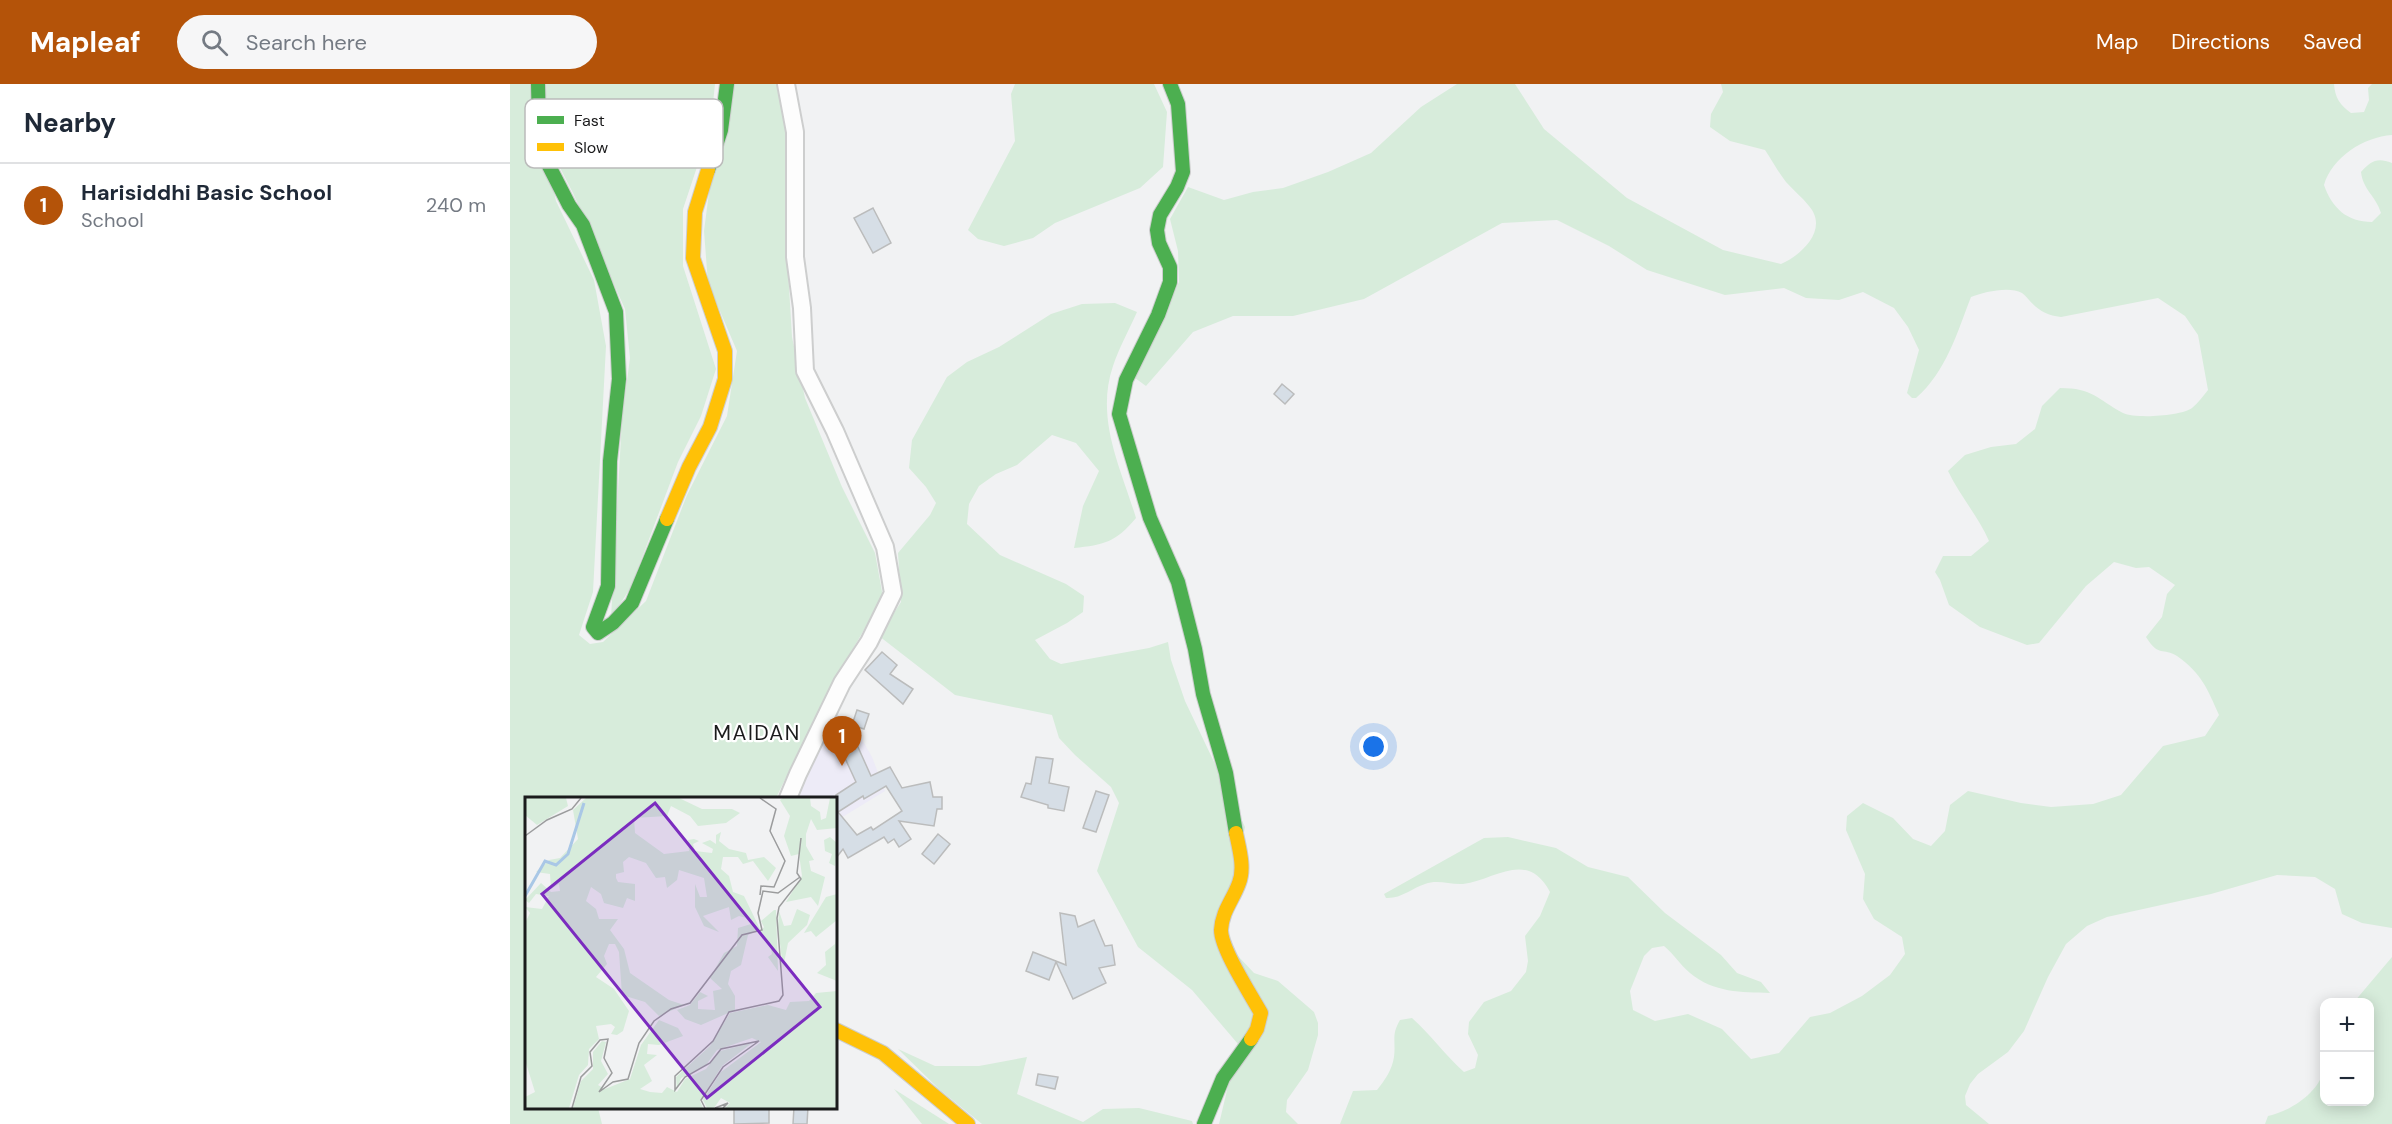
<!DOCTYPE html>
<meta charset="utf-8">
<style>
:root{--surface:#fff;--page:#f6f6f7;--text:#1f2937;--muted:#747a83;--line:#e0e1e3;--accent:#b45309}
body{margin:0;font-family:"DM Sans",sans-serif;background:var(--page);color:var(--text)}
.controls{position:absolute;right:18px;bottom:18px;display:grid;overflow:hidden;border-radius:12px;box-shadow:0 3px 15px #0003}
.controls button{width:54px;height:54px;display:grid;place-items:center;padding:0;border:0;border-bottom:2px solid var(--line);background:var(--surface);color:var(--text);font:30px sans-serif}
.you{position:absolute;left:864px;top:663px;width:21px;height:21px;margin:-15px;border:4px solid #fff;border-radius:50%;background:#1a73e8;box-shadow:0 0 0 9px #1a73e833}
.badge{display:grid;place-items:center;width:39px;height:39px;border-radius:50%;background:var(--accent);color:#fff;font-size:20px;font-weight:700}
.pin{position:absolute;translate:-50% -50px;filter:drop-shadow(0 2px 3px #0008)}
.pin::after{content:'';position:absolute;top:32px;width:21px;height:18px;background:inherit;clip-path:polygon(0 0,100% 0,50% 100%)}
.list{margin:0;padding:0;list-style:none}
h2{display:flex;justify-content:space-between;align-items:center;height:78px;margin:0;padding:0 24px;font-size:26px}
h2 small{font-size:20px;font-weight:400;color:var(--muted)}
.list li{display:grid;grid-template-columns:39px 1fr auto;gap:18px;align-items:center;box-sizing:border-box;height:84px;padding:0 24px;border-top:2px solid var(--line)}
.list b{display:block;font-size:22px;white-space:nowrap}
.list p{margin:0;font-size:20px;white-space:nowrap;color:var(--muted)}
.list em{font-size:20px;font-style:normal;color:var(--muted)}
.icon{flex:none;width:33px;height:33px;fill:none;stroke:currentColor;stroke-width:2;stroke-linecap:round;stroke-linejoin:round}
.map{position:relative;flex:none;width:1882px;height:1040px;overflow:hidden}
header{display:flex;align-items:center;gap:36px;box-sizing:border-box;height:84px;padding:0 30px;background:var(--accent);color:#fff}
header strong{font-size:28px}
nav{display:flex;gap:33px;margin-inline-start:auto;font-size:21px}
.search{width:420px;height:54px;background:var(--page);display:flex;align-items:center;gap:15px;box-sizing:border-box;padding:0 21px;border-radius:33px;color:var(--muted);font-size:22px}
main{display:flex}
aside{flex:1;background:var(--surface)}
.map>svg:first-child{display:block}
.education{fill:#edebf7}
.green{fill:#d7ecdb}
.building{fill:#d6dee6;stroke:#bbbcbc;stroke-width:1.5;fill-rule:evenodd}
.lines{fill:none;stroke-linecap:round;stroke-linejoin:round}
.street-casing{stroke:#cdcece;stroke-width:20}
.fast-casing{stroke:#cdcece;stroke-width:16}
.slow-casing{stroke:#cdcece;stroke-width:16}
.street{stroke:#fdfdfd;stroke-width:16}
.fast{stroke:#4caf50;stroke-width:14}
.slow{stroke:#ffc107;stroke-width:14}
.labels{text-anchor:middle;stroke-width:4.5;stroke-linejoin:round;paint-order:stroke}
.quarter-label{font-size:21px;letter-spacing:1.5px;fill:#1b1b1c;stroke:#fff}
.inset-river{fill:none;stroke:#a9c7e6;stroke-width:3}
.inset-road{fill:none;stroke:#9b9c9d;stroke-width:1.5}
.view{fill:#7b2cbf;fill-opacity:0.15;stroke:#7b2cbf;stroke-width:3}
.inset-edge{fill:none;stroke:#1b1b1c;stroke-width:3}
.key{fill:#fff;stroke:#bbb;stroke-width:1.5}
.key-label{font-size:16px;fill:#1b1b1c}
</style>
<header>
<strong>Mapleaf</strong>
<div class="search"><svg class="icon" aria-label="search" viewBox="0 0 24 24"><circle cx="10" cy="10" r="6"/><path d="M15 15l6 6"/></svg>Search here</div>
<nav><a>Map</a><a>Directions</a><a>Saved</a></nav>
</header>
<main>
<aside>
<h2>Nearby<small></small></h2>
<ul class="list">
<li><span class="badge">1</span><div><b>Harisiddhi Basic School</b><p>School</p></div><em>240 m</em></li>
</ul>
</aside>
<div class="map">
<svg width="1882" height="1040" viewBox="0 0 1882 1040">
<rect width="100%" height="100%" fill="#f1f2f3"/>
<polygon class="education" points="327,630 350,652 362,673 375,707 326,737 326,714 285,714"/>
<g class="green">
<polygon points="0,0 20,0 46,117 84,196 96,262 83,508 69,551 80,560 93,558 136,517 177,411 217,332 227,267 198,199 194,147 200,101 225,0 271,0 278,54 275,136 282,253 295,314 332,403 365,469 373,513 318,608 266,714 16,714 16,1024 88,1024 92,1040 0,1040"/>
<polygon points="36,0 205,0 203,19 188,80 173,125 173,182 206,285 191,332 168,378 121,503 101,534 112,335 120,274 115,225 63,109 48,80 36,44"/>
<polygon points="505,0 644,0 657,28 653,83 630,104 545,139 523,154 494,162 468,155 458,146 505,57 501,10"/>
<path d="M 947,0 L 1005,0 L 1034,45 L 1117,114 L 1213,166 L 1271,180 C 1292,171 1319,145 1299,122 C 1292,113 1283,106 1276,98 C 1268,88 1262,76 1255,66 L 1220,57 L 1200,43 L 1201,30 L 1213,8 L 1211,0 L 1824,0 C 1825,14 1830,21 1841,29 L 1854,28 L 1859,16 L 1858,4 L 1862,0 L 1882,0 L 1882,51 C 1854,53 1822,73 1814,101 C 1822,124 1837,138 1862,138 L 1871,129 C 1866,112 1853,106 1851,88 C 1861,77 1867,73 1882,79 L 1882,844 L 1852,839 L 1832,830 L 1825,805 L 1805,793 L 1767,791 L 1701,810 L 1597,833 L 1577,842 L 1556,860 L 1538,893 L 1514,947 L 1498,968 L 1468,990 L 1460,1000 L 1455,1012 L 1456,1021 L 1479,1040 L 830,1040 L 843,1007 L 867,1006 C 875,996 882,986 884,973 C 886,957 881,951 890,936 L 902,934 C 921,951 935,971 954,988 L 965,984 L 968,971 L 958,950 L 959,938 L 974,918 L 1001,907 L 1016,888 L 1018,877 L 1015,852 L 1030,832 L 1040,808 C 1017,765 985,796 953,800 C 940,801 928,795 915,800 C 902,804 891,815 876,814 L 874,810 L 974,754 L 998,753 L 1046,764 L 1078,783 L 1118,793 L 1155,829 L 1211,871 L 1227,889 L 1251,898 L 1260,909 C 1231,908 1204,909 1180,889 C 1170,881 1164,870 1154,862 L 1142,864 L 1134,872 L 1120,907 L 1123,926 L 1145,937 L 1178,930 L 1212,945 L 1241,975 L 1269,969 L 1300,933 L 1320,929 L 1352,912 L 1380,891 L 1395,870 L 1392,853 L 1364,835 L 1353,815 L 1355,790 L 1336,746 L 1337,732 L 1353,719 L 1383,734 L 1403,755 L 1421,762 L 1435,747 L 1440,721 L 1458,707 L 1511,719 L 1541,723 L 1583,720 L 1611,711 L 1653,662 L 1695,652 L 1709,631 C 1697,604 1692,590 1667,572 C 1653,563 1649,574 1636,553 L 1652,533 L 1657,510 L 1665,501 L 1639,483 L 1626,484 L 1604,478 L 1576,502 L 1529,559 L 1517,561 L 1470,543 L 1439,521 L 1430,496 L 1425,488 L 1433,472 L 1461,472 L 1479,457 C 1468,432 1450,412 1438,387 L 1455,371 L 1481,363 L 1506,360 L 1525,345 L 1532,322 L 1550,304 C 1583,304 1587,315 1613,329 C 1626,335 1671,332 1682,324 C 1688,319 1693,312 1698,306 L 1688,251 L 1675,232 L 1648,214 L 1551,233 C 1537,231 1529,227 1519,216 C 1517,214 1515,211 1512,209 C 1499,202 1474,208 1461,213 C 1447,249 1436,288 1406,314 L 1402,314 L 1397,309 L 1409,266 L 1398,243 L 1384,224 L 1353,208 L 1329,216 L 1296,214 L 1274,204 L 1215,211 L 1137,186 L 1099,162 L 1047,136 L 992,139 L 854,215 L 783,232 L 723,232 L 683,248 L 636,302 L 625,294 L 669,198 L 668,167 L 660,135 L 678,103 L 714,116 L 743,108 L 773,104 L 818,88 L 861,69 L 911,23 Z"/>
<path d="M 605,219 L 627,228 C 619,246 609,264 603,282 C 585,335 611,384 626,434 C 606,458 594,461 564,464 L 573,422 L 589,387 L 566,359 L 542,351 L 507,381 L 486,390 L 469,402 L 459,420 L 457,440 L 490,471 L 556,500 L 574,512 L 573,528 L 557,539 L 525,556 L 540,575 L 551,580 L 639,564 L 658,558 L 661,576 L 675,617 L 735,743 L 714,851 L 727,871 L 744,889 L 768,897 L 804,928 L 808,939 L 808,951 L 798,986 L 777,1016 L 776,1028 L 788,1040 L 709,1040 L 728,960 L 682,906 L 628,863 L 587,787 L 609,719 L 601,703 L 565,671 L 549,654 L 542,631 L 445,611 L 369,552 L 391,518 L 388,469 L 420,431 L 426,419 L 416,403 L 399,384 L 402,356 L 437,293 L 457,278 L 489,263 L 541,230 L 572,220 Z"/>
<path d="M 1882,873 L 1882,1040 L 1755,1040 L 1758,1032 C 1781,1027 1808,1009 1814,986 L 1814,1018 L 1860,1018 L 1860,918 L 1844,918 Z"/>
<polygon points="388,965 425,982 469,982 517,973 507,1010 573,1038 593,1025 629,1024 682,1037 683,1040 472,1040 429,1005"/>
<polygon points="384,1005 439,1040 412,1040"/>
</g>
<g class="building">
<polygon points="363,124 381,159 363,169 344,134"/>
<polygon points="772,300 784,310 775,320 764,310"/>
<polygon points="372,568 387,581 380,590 403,605 393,620 355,586"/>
<polygon points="347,626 359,630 354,645 342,641"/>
<path d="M 343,652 L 361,692 L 380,683 L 392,704 L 420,698 L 423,713 L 432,713 L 432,725 L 427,725 L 424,742 L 389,737 L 401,755 L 389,763 L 384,755 L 378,759 L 374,753 L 338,774 L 333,765 L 326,774 L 326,711 L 346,698 L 328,659 ZM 376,702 L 392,727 L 363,746 L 361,743 L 347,751 L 328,728 L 353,712 L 354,715 Z"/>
<polygon points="526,673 543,675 539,699 559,703 554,727 538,724 538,721 511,713 516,699 521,700"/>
<polygon points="586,707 599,711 586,748 573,744"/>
<polygon points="428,750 440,760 424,780 412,770"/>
<polygon points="550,829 565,832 568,843 584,836 595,862 602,861 605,881 589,884 596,899 563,915 546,878 539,896 516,887 523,868 556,881"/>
<polygon points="528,990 548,993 545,1005 526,1001"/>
<polygon points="224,1023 259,1023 259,1039 224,1040"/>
<polygon points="284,1023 298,1023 297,1040 283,1040"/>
</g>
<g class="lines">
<g class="street-casing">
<polyline id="street" points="276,0 285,48 285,173 292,224 295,287 325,347 375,463 383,509 359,558 332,599 288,690 278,714"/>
</g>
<g class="fast-casing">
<g id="fast">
<polyline points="28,0 29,40 39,82 59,121 73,141 106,228 109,295 100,377 98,502 83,543 88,549 103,539 122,519 157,435"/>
<polyline points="660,0 668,20 673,88 667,103 650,131 647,146 649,159 660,183 660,198 648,231 616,296 609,330 640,434 668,498 685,565 693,610 716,689 726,749"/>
<polyline points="198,86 211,46 217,0"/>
<polyline points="694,1040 713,994 741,955"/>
</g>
</g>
<g class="slow-casing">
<g id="slow">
<polyline points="157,435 179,383 200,343 215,295 215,267 183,174 185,128 198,86"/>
<path d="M 726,749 C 729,764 735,784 729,799 C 723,816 712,827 711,846 C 711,865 741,911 751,929 L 747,945 L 741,955"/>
<polyline points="326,946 373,969 458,1040"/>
</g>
</g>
<use href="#street" class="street"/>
<use href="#fast" class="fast"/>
<use href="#slow" class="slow"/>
</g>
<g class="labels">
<g class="quarter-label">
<text x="247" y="656">MAIDAN</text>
</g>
</g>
<g transform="translate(15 713)">
<rect width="312" height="312" fill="#f1f2f3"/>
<path d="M 0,1 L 41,1 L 43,9 L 12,28 L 0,18 ZM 61,1 L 154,1 L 177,12 L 207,12 L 215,16 L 201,26 L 173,29 L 165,19 L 146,9 L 142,19 L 109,21 L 110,36 L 139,57 L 164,54 L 163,43 L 169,42 L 174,44 L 168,47 L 170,54 L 187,56 L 188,52 L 177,46 L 185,43 L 191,47 L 191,38 L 196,35 L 194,44 L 204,52 L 221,56 L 223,63 L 239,60 L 251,71 L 243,84 L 228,64 L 218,67 L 213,60 L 198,60 L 196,72 L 204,79 L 208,95 L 219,99 L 235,132 L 223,138 L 216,168 L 206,174 L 203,187 L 210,199 L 210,213 L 176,228 L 160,222 L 152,213 L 165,208 L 175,195 L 183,199 L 173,204 L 173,212 L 190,213 L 188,194 L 197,192 L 185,181 L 199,156 L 212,149 L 213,131 L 226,127 L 226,122 L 214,119 L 206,123 L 204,110 L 178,119 L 194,135 L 179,129 L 170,110 L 170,87 L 175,100 L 182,100 L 179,81 L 154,73 L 152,83 L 142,91 L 140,80 L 131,81 L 121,66 L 104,60 L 98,65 L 99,75 L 91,77 L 91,81 L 93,85 L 110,87 L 110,104 L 102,101 L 98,111 L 79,106 L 76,97 L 66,90 L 61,104 L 71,112 L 74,122 L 93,122 L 85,133 L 99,152 L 105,176 L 144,203 L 159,208 L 134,219 L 120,205 L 97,198 L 94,155 L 90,147 L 84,147 L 79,159 L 82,167 L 71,180 L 89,192 L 104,214 L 98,234 L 92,238 L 86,237 L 90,230 L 86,227 L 71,229 L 74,242 L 64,252 L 63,268 L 54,278 L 44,311 L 0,311 L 0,300 L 10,295 L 0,263 L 0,126 L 5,116 L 0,110 L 17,112 L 24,99 L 11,97 L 4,106 L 0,103 L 16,86 L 26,95 L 35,94 L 34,87 L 26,92 L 25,77 L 11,75 L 24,63 L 35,61 L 53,42 L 48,13 ZM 258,1 L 285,1 L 286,9 L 295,15 L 296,23 L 301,21 L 305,1 L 312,1 L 312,31 L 292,33 L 286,22 L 281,37 L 281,49 L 289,63 L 284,64 L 286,74 L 300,80 L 293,109 L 286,100 L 261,105 L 277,79 L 274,57 L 266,59 L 259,39 L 265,19 L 255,3 ZM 305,40 L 312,46 L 310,69 L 304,66 L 307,57 L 300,54 L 299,43 ZM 312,97 L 312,123 L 291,140 L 286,134 L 279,136 L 301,100 ZM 272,112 L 285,118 L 282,128 L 263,146 L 258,171 L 253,130 L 254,114 L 259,129 L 266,128 ZM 249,113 L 251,113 L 253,174 L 243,160 L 247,157 L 245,148 L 235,136 L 239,130 L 236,124 ZM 312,137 L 312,184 L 292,176 L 301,168 L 300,155 L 310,147 ZM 312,194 L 312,311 L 200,311 L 205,306 L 196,301 L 189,311 L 182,311 L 178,303 L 196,275 L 236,245 L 227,241 L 192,253 L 181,268 L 156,281 L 152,292 L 151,280 L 185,249 L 205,216 L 243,208 L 261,213 L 265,205 L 284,204 L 291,196 ZM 134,223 L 153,231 L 158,239 L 134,248 L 123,247 L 122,257 L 132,258 L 119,268 L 127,284 L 115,292 L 125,295 L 137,296 L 142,290 L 152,295 L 160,282 L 181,272 L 195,254 L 227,246 L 197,269 L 175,304 L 178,311 L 48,311 L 56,284 L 68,272 L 68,255 L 77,244 L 81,245 L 76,264 L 83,277 L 73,288 L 80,292 L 105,282 L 116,248 Z" fill="#d7ecdb"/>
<path class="inset-river" d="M 0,99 L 20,64 L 31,68 L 43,57 L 59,6"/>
<path class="inset-road" d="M 235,1 L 251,12 L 245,34 L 260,64 L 249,90 L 236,89 L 235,98M 0,39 L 22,23 L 47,12 L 56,1M 47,311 L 56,280 L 67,269 L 65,255 L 75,243 L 83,242 L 79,261 L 87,276 L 74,295 L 88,285 L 103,282 L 114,246 L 129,224 L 146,212 L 165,206 L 217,138 L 237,133 L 233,116 L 238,94 L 253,96 L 275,80M 180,311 L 176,303 L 198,270 L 234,244 L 196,252 L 185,266 L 160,280 L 150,293 L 150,279 L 188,244 L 204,215 L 254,204 L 258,198 L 252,121 L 254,110 L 276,82 L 272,76 L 276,41M 190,311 L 203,306 L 198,311"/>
<path class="view" d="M 130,6 L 295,210 L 182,301 L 17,97 Z"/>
<rect width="312" height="312" class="inset-edge"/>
</g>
<rect x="15" y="15" width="198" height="69" rx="9" class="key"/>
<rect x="27" y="32" width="27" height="8" fill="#4caf50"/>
<rect x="27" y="59" width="27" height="8" fill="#ffc107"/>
<g class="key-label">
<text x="64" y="42">Fast</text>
<text x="64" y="69">Slow</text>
</g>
</svg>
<div class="controls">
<button>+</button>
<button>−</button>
</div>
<div class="you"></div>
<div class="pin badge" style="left:332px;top:682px">1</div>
</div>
</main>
